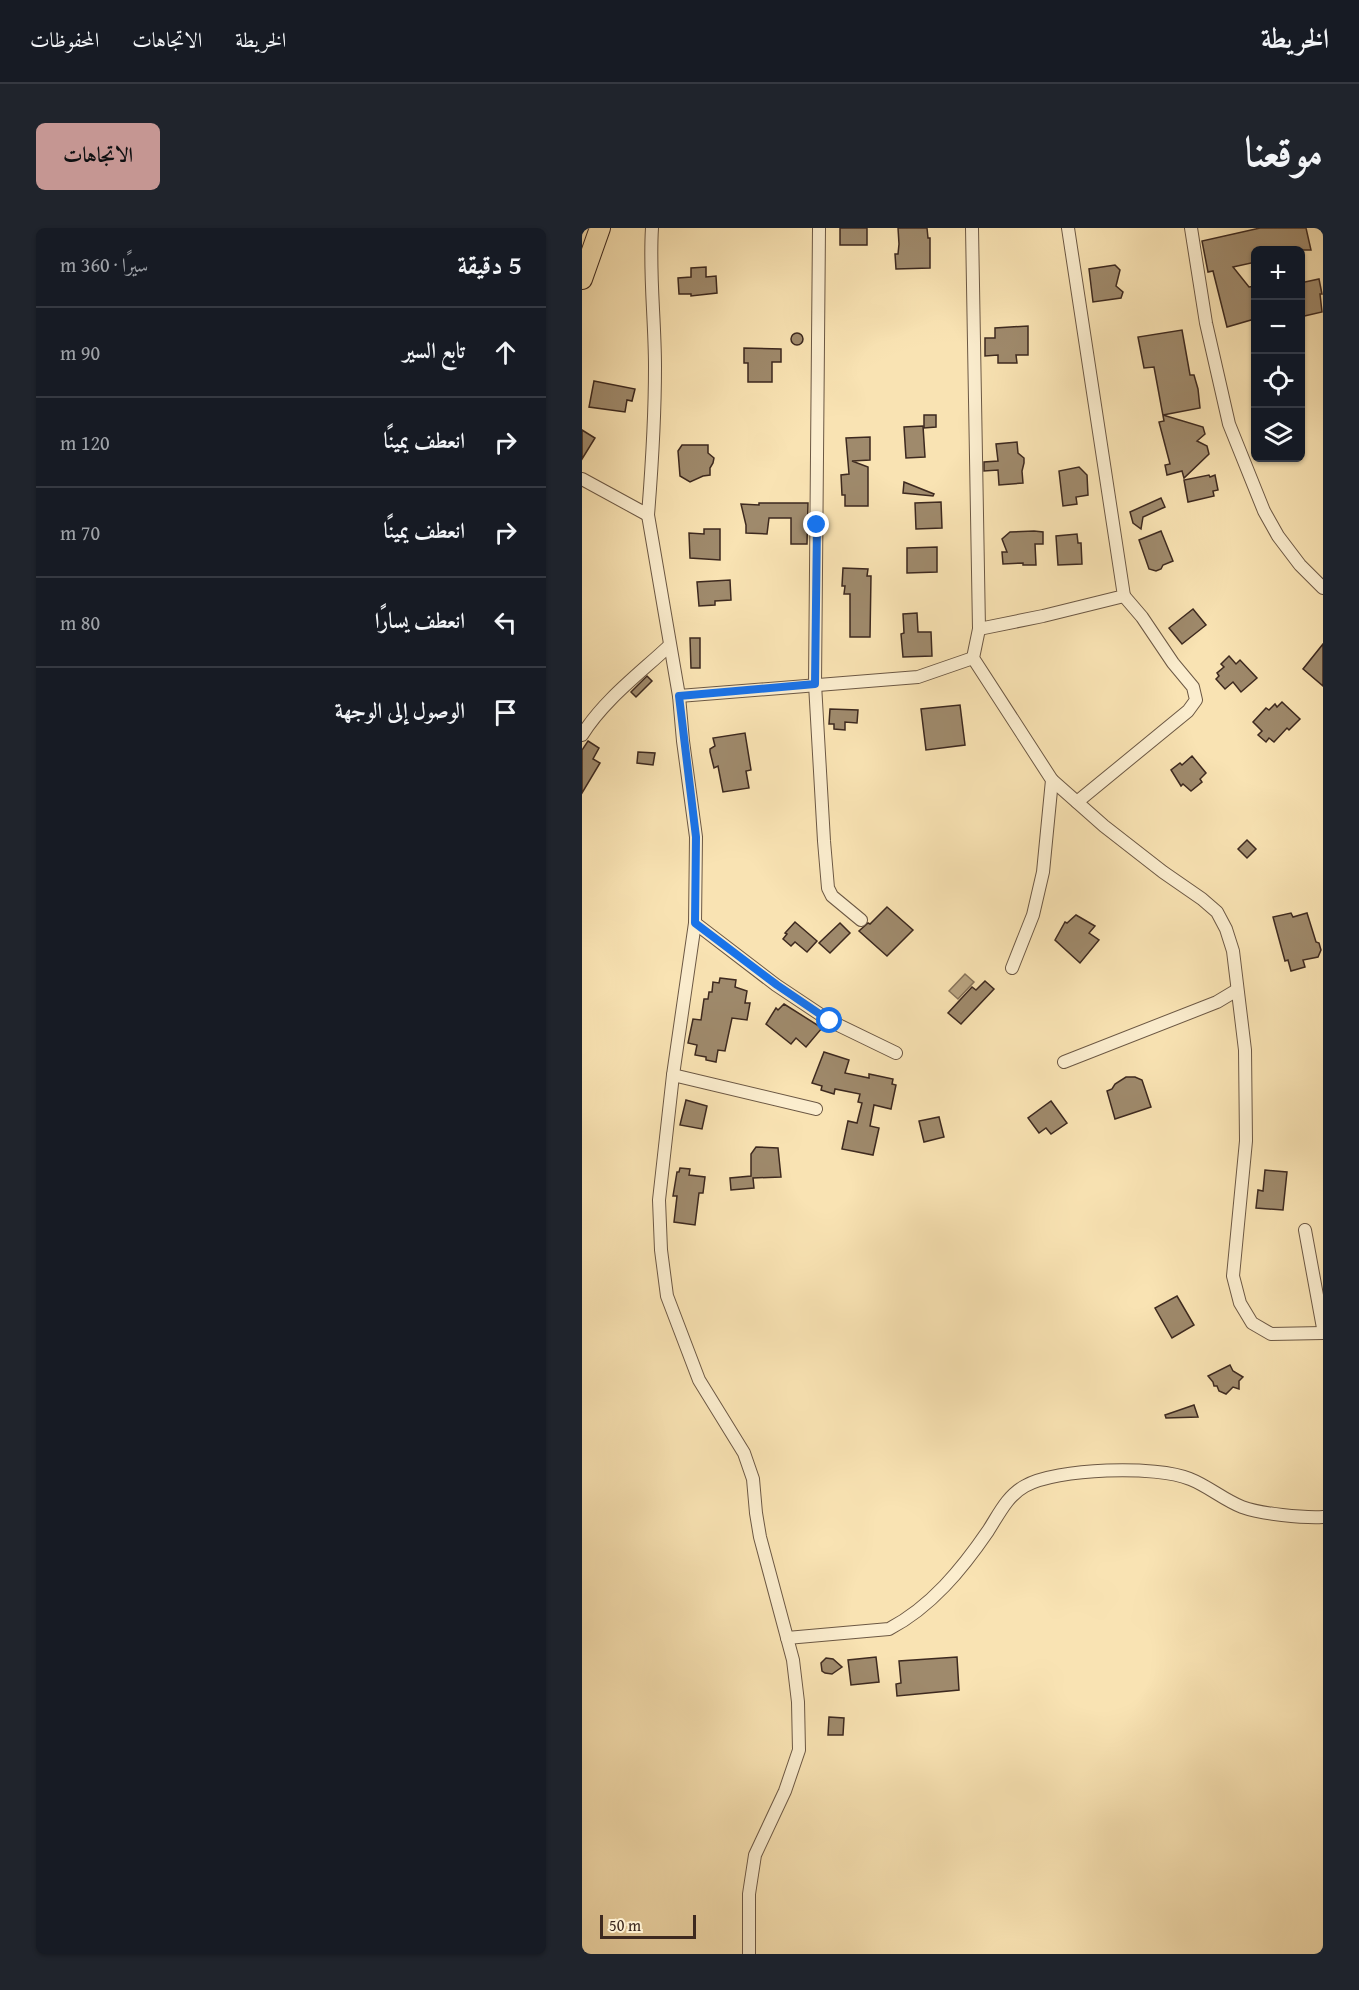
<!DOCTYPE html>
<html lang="ar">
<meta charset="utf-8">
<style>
:root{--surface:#171b24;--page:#20242c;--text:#f1f3f6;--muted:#9ea1a6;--line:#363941;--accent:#c59692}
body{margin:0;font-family:"Gentium Book Plus",Amiri,serif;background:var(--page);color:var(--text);direction:rtl}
.controls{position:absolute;right:18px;top:18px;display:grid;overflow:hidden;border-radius:9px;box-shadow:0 2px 4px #0004}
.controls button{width:54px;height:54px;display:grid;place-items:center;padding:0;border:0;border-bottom:2px solid var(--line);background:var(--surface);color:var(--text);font:30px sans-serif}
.scale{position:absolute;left:18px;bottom:15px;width:96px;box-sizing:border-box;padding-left:6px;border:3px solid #3d291f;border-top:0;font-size:16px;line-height:21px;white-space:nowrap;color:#3d291f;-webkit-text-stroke:4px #fbedce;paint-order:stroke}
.stop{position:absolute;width:18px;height:18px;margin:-14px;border:4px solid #1a73e8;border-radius:50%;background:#fff}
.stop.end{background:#1a73e8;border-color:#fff;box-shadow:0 2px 6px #0008}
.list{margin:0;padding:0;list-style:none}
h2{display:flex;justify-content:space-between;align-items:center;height:78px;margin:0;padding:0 24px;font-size:26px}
h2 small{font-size:20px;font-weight:400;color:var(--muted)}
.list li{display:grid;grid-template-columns:39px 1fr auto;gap:18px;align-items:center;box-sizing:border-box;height:90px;padding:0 24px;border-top:2px solid var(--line)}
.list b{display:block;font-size:22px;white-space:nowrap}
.list em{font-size:20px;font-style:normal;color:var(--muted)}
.icon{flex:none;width:33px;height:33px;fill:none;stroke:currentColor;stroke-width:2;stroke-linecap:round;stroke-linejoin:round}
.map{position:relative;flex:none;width:741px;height:1726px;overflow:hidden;direction:ltr;border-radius:9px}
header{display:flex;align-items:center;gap:36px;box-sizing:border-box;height:84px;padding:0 30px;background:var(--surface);border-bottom:2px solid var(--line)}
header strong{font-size:28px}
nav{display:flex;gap:33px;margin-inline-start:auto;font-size:21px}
.intro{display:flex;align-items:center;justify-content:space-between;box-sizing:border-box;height:144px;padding:0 36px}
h1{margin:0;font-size:42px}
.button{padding:15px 27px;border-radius:9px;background:var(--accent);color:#111;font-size:21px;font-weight:700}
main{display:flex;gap:36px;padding:0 36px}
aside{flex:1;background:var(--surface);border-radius:9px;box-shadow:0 2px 4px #0004}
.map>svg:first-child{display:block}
.water{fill:#b9a481;stroke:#87735a;stroke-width:1.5}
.building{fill:#9f8a6c;stroke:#3d291f;stroke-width:1.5}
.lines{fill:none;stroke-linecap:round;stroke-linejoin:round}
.minor-casing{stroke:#6c5844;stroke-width:14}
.primary-casing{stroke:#3d291f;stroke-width:22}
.minor{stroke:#fbedce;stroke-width:12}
.primary{stroke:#f9e3b3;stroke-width:20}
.route{stroke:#1a73e8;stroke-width:8}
</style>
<header>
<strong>الخريطة</strong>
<nav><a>الخريطة</a><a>الاتجاهات</a><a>المحفوظات</a></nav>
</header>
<div class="intro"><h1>موقعنا</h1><a class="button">الاتجاهات</a></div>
<main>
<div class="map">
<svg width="741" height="1726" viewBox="0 0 741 1726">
<rect width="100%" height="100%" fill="#f9e3b3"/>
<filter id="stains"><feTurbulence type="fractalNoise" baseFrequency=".00333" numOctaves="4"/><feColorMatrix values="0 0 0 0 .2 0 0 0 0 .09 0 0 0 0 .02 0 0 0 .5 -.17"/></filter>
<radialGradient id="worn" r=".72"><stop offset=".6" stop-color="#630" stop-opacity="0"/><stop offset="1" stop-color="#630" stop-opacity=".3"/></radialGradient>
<polygon class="water" points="383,746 392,754 376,771 367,763"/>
<g class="building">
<rect x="258" y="0" width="27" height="17"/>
<polygon points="316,0 345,0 346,10 348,10 348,40 314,41 313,26 316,26 317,16"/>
<polygon points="678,0 724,0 729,22 674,22 674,34 651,39 667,59 674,58 674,88 669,92 645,99 631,43 626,44 620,13"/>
<polygon points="533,37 538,42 534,58 541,64 539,70 511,74 507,41"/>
<polygon points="124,39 124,49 134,48 135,65 109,68 109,66 97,66 96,50 109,49 109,40"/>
<polygon points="737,51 740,66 738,66 740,84 718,89 718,55"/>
<polygon points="446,98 446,127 434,127 435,135 416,135 416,127 403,128 403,110 413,110 413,100"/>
<polygon points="600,102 608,147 612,147 616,161 618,180 581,187 621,199 623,206 615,213 625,218 627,226 602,250 600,243 585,247 583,237 588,236 577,194 582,193 572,139 562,140 556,109"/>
<circle cx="215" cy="111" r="6"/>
<polygon points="162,120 199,121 199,134 190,134 190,154 166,154 166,135 162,135"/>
<polygon points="12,153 53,161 50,173 45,172 43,184 7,179"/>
<polygon points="342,187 354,187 354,199 342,200"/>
<polygon points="341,198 343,229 324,230 322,199"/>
<polygon points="0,202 13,210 0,231"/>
<polygon points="288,209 288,232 270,233 286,239 286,278 263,278 263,267 260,267 259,247 267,246 264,210"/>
<polygon points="435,214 436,225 442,230 442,235 440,243 441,255 417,257 416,242 402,243 402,234 416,233 414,216"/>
<polygon points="100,217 126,217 126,225 132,230 131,235 128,240 128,247 121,248 108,254 98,248 96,223"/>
<polygon points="497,239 505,247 506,267 494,269 495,276 481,278 477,243"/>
<polygon points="627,247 628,249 633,247 636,262 631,263 632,268 606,274 602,252"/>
<polygon points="322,254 352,266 351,268 321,265"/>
<polygon points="579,270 583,279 561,289 559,301 551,295 548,284"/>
<polygon points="359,274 360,300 334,301 333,275"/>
<polygon points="177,275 226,275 225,316 209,316 209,290 187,290 185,306 164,305 164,297 159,276 177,277"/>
<polygon points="122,301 138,301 138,332 108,330 107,305 122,306"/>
<polygon points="452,303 461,304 461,316 453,316 454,337 441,337 441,335 421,336 420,324 425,324 420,311 428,304"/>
<polygon points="579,303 591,333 581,337 579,341 574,343 567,341 557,312"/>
<polygon points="495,306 496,315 499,315 500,336 476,337 474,308"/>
<polygon points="355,319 355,344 325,345 325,320"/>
<polygon points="261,340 286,341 285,348 289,348 288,409 268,409 268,366 262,366 263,358 260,358"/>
<polygon points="148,352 149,372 133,373 133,377 117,378 115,354"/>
<polygon points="611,381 624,397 600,416 587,400"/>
<polygon points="335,385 336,404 349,404 350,428 321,429 319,406 322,405 321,386"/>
<polygon points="108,410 118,410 118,440 109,440"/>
<polygon points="741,416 741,458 721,441"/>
<polygon points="647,428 654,436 658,432 675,450 659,464 651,454 643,461 634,451 637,448 635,445 642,439 639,436"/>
<polygon points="65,448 70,453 54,469 49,464"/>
<polygon points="700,474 718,491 707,502 705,500 692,514 687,510 684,514 676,507 680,503 671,494 684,480 687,482 693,476 695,479"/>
<polygon points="378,477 383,517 344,522 339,481"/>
<polygon points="248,481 276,482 275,495 263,494 263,502 252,501 252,496 247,496"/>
<polygon points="163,505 169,542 164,543 167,560 141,564 136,538 132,540 128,524 128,521 133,518 131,510"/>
<polygon points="6,513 17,520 11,531 18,535 0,565 0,522"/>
<polygon points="56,524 73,525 71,537 55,535"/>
<polygon points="610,528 624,545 618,551 620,554 609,563 601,556 599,558 589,542 598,535 600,537"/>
<polygon points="665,612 674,621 665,630 656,621"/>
<polygon points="305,679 331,702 305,728 277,703 286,695 288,696"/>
<polygon points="709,685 711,689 725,685 734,714 737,715 739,722 736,729 721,732 723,739 709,743 706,732 703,733 691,689"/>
<polygon points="494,687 513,698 507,705 517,712 498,735 473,712 483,694 485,695"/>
<polygon points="213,694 235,713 225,724 213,714 209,718 201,711 205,706 203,705"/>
<polygon points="258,695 268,705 248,725 237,715"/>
<polygon points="138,750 154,752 153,759 165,763 163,775 168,775 165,792 150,790 143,823 136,822 134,834 124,832 124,829 113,827 115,817 106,815 111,791 119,792 122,771 126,771 127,764 130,764 131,754 137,755"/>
<polygon points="403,753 412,761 379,796 366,785 390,759 394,762"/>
<polygon points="202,776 240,800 224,819 214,810 209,816 184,796 194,780 196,782"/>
<polygon points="242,824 267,832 263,845 287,850 287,846 311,851 310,856 314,857 309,881 292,877 288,898 297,900 291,927 260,921 266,893 275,895 280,875 276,874 278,866 253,861 252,866 239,862 240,858 230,855"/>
<polygon points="544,849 553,849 560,852 569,879 533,891 525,863 530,861 533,856"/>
<polygon points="104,872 125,878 120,901 98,897"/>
<polygon points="469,873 485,895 469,906 464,900 457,905 446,890"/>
<polygon points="357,889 362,909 342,914 337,893"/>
<polygon points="174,919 196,920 199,949 171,950 172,960 149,962 148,950 169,948 169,926"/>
<polygon points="98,940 108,941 107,947 123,949 121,965 117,965 113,997 92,994 95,968 91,968 95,944 97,944"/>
<polygon points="683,942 705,944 701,982 674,980 676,962 681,963"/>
<polygon points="595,1068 612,1097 590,1110 573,1080"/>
<polygon points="648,1137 651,1143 661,1149 657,1153 657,1161 651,1159 644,1166 637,1163 635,1158 632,1158 631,1154 626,1148"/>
<polygon points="612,1177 616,1189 584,1190 583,1187"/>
<polygon points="294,1429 297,1454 269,1457 266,1432"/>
<polygon points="375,1429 377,1462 315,1468 314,1456 319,1455 317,1433"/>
<polygon points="244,1430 251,1431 260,1439 250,1446 243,1445 240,1443 239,1435"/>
<polygon points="247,1489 262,1490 261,1507 246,1507"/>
</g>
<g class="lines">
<g class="minor-casing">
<g id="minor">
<polyline points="237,0 233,456 242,613 246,660 250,668 279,692"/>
<polyline points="390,0 397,401 391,430 470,552 461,644 451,687 430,740"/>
<polyline points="609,0 624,95 647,196 682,283 696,308 718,337 741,360"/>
<path d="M 0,251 L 66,287 C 70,237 73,188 73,139 C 73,92 67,46 70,0"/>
<polyline points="66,287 97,468 101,513 114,609 113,695 194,757 248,793 314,825"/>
<polyline points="397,401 461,388 542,368 486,0"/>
<polyline points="97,468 336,449 391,430"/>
<path d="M 0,507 C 22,472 57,446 87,418"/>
<polyline points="470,552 522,598 581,644 620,671 635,684 644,701 651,723 663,822 664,913 651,1048 658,1075 670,1095 689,1106 741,1105"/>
<polyline points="495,574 606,483 614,472 611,459 591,435 560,389 542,368"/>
<polyline points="113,695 91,847 77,972 79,1022 85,1068 117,1152 162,1225 171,1251 174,1285 178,1309 211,1432 216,1474 217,1522 203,1563 173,1627 167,1666 167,1726"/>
<polyline points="482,834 635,774 655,762"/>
<polyline points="91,847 234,881"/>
<polyline points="723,1002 741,1100"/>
<path d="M 205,1410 L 307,1401 C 349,1379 380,1341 406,1303 C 417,1286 425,1268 443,1258 C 474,1240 575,1237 608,1251 C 626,1258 642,1272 660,1279 C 679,1286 721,1290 741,1289"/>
</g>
</g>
<g class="primary-casing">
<polyline id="primary" points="0,51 18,0"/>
</g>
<use href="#minor" class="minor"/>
<use href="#primary" class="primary"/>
</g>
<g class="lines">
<polyline class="route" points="235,297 233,456 97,468 114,609 113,695 195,757 248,793"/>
</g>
<rect width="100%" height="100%" filter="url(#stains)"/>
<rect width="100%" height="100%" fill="url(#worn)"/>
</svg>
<div class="controls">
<button>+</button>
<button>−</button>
<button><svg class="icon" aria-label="locate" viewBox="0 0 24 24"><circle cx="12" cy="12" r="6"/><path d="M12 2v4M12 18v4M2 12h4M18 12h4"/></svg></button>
<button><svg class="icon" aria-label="layers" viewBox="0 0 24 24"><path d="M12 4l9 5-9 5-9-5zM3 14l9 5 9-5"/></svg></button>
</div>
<div class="scale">50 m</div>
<div class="stop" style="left:248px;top:793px"></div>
<div class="stop end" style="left:235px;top:297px"></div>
</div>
<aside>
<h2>5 دقيقة<small>سيرًا · 360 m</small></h2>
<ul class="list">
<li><svg class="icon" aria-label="ahead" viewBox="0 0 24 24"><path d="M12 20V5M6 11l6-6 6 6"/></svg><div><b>تابع السير</b></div><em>90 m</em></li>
<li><svg class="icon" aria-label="right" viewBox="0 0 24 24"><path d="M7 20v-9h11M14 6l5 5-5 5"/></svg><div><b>انعطف يمينًا</b></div><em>120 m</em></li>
<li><svg class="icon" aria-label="right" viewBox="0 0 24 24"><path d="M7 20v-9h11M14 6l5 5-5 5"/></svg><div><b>انعطف يمينًا</b></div><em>70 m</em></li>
<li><svg class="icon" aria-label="left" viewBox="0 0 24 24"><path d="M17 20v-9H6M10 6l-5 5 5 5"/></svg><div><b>انعطف يسارًا</b></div><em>80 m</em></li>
<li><svg class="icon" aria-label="arrive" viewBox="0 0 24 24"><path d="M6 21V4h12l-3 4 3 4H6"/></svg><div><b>الوصول إلى الوجهة</b></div></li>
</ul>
</aside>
</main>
